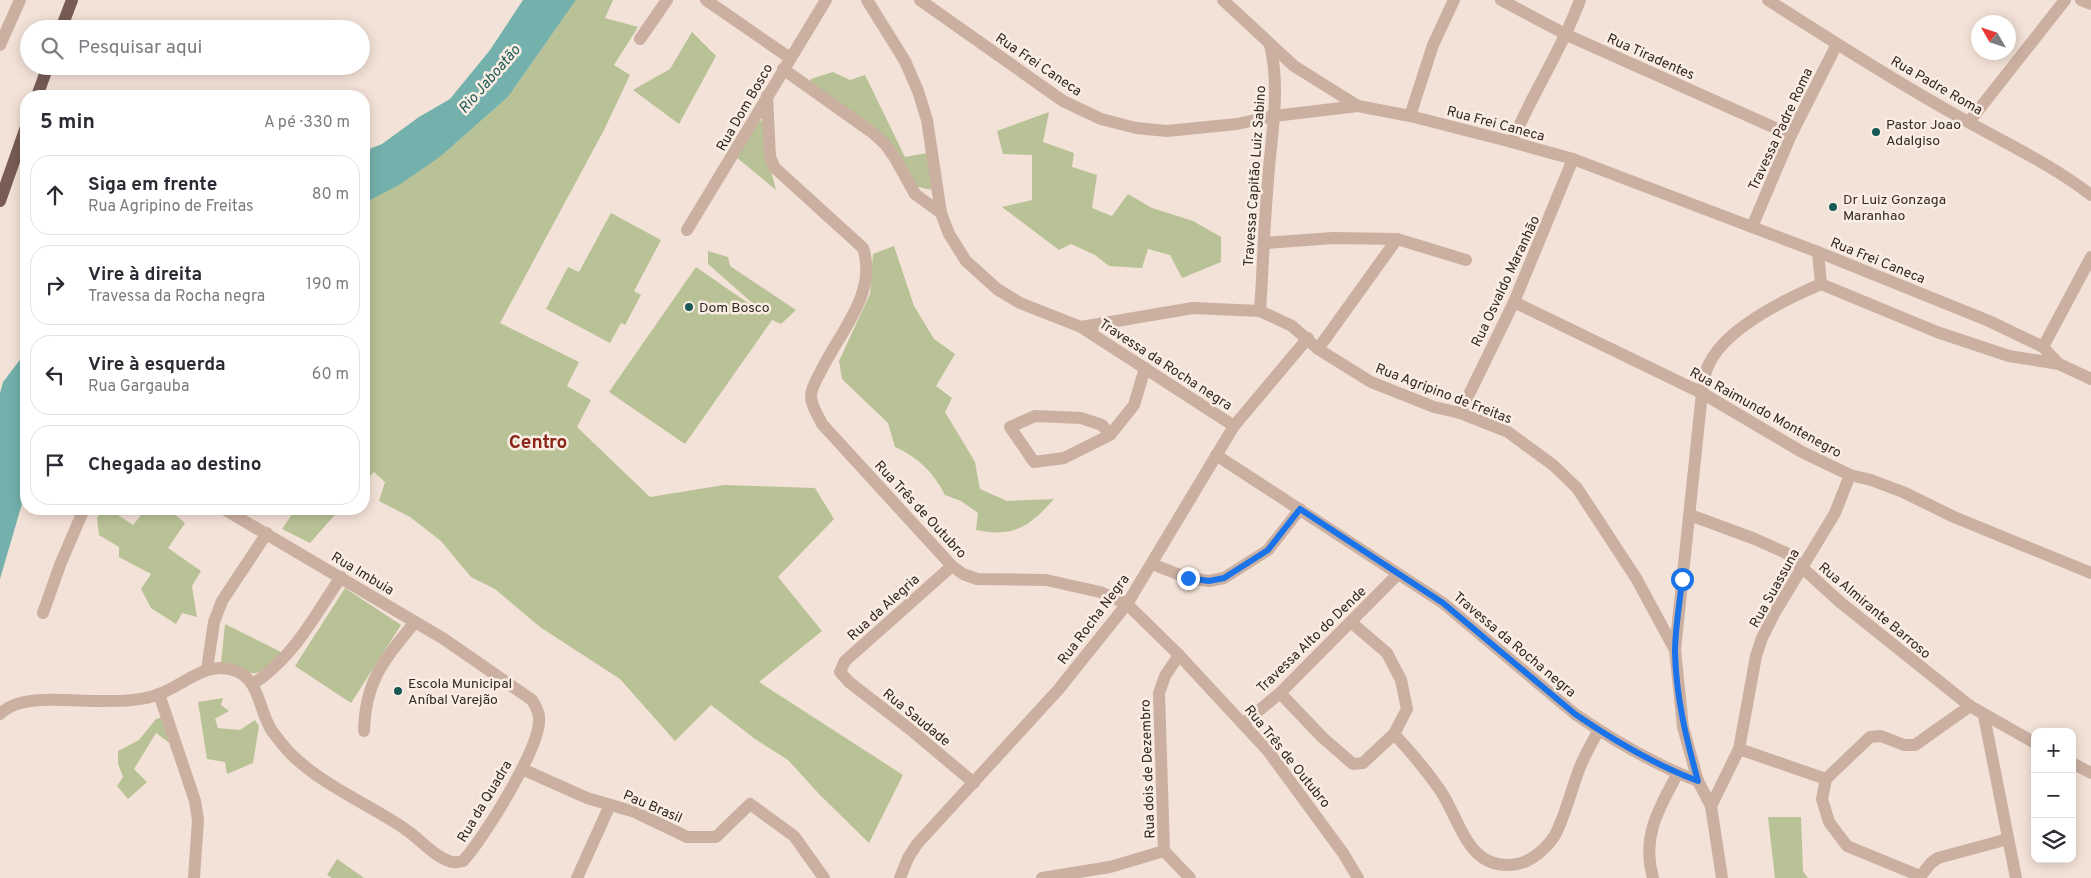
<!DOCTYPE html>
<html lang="pt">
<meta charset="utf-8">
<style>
:root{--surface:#fff;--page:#f7f7f7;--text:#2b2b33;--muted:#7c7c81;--line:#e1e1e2}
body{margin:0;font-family:Overpass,sans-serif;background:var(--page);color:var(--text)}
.controls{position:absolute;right:15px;bottom:15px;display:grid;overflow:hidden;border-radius:10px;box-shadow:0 2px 12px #0003}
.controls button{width:45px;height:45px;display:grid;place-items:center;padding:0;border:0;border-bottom:1px solid var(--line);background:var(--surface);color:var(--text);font:25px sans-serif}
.compass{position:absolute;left:1971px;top:15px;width:45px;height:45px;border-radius:50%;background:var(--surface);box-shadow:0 2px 12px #0003;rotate:309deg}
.stop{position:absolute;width:15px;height:15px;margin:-11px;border:4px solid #1a73e8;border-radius:50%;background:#fff}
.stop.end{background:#1a73e8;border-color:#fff;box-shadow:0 1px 5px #0008}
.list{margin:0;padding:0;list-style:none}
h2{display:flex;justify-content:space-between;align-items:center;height:65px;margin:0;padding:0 20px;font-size:21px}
h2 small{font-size:16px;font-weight:400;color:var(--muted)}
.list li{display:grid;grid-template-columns:32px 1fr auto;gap:15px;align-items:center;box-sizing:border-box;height:80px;margin:0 10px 10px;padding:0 10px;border:1px solid var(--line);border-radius:20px}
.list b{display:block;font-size:19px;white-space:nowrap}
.list p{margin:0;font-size:16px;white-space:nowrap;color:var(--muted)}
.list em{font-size:16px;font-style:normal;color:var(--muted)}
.icon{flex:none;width:28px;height:28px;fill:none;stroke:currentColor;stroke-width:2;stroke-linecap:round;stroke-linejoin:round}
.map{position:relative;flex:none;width:2091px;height:878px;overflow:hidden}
.search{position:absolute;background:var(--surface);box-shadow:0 2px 12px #0003;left:20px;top:20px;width:350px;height:55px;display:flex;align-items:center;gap:12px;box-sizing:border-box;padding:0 18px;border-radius:28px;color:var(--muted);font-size:19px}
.panel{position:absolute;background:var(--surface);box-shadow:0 2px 12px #0003;left:20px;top:90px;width:350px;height:425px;border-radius:20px}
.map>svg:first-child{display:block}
.green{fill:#b9c296}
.water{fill:#74b1ac}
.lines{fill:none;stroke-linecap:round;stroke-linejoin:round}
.minor{stroke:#cbb0a2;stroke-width:12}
.major{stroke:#785c55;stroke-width:12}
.route{stroke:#1a73e8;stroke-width:6}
.poi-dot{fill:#185955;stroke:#faede3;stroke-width:2}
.labels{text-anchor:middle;stroke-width:5;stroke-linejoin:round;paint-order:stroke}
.street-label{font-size:14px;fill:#352825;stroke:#faede3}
.poi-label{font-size:14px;fill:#352825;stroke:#faede3;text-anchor:start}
.water-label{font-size:15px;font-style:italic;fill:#185955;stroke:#faede3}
.district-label{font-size:19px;font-weight:bold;fill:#892619;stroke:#faede3}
</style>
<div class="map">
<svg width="2091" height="878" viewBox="0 0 2091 878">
<rect width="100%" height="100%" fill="#f3e2d7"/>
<g class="green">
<polygon points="576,0 613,0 605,18 638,27 614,65 630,75 604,130 500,323 579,362 567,386 591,400 577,427 650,497 724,485 815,488 834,519 778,577 822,631 759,682 903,775 869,843 820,795 788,760 755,739 711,705 675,741 620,679 540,627 495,589 471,577 441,541 410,517 379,501 385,482 374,472 364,482 364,201 441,156 508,97"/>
<polygon points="692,32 716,56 679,124 633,90 670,69"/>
<polygon points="833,72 850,80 865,75 905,157 927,153 932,190 918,187 871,127 810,84 811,79"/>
<polygon points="1049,112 1043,142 1074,153 1072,167 1097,175 1092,208 1112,216 1128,194 1152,208 1193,221 1221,237 1221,262 1182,278 1170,255 1148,249 1142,268 1109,266 1095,255 1071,244 1059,250 1002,207 1032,200 1032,155 1003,154 997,131"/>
<polygon points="765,119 769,163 776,190 736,157 757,122"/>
<polygon points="611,213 661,240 634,291 641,295 625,325 621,323 610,343 546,309 568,267 579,272"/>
<path d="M 894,246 L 914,306 L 934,339 L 955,354 L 936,386 L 952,398 L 945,412 L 975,462 L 980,489 L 1007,501 L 1054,499 C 1030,526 1014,538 976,530 L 978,513 L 961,501 L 945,495 C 934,473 918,457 895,447 L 888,423 L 842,379 L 839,361 L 870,294 L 873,254 Z"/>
<polygon points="708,251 728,257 730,266 796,310 781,324 772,320 685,444 609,392 696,267 767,316 708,264"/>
<polygon points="104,509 109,509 133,525 146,509 168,509 185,523 168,548 201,571 192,586 197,617 182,613 176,624 151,608 141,589 151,574 119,557 119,547 99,535 97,518"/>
<polygon points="296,509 340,509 310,543 282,529"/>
<polygon points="345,588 401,625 351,703 295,666"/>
<path d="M 225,624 L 285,654 C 256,679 255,677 221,663 Z"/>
<polygon points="223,698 221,705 229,711 215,719 218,728 240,730 255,720 259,726 253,763 227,774 225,762 207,759 198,702"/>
<polygon points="163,717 171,744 156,733 134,769 147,782 128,799 117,786 123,777 118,764 118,751 139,740 156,719"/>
<polygon points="1768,817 1801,817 1803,871 1808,878 1775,878"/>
<polygon points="337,859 364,878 332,878 327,875"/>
</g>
<g class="water">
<polygon points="523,0 576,0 508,97 441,156 399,185 364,203 364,151 382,144 419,117 450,99 490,50"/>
<polygon points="26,352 26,490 0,579 0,393 3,382"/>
</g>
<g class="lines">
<g class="minor">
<polyline points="706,0 790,58"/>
<polyline points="867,0 905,61 918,91 927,120 941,213 949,234 966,261 997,289 1020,303 1081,327 1193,308 1260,311 1292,326 1318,349 1371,382 1434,407 1460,413 1508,432 1553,465 1577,488 1636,578 1675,650"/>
<polyline points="920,0 1063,101 1101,119 1136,128 1167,131 1237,124 1274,116 1358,106 1410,116 1508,141 1573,159 1818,252 1989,321 2043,347 2059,364 2091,379"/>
<polyline points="1223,0 1294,66 1358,106"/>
<polyline points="1501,0 1567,35 1791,135"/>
<path d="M 1768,0 C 1834,42 1901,85 1970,123 C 2011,146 2054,166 2091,195"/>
<polyline points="2081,0 2091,4"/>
<polyline points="640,39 667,0"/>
<polyline points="0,45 20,0"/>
<polyline points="783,69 873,133 885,144 895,158 915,194 941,213"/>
<path d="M 767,96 L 770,157 L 775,168 L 863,248 C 878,293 839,333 821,371 C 817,378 811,388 811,396 C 811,406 818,415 822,424 L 952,566 L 963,574 L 977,579 L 1046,580 L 1100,592 L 1127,604 L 1179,655 L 1268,751 L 1343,853 L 1358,878"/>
<polyline points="1410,116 1433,45 1454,0"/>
<polyline points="1969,122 2065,0"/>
<path d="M 1512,142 C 1532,93 1562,50 1580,0"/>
<polyline points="1752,227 1791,135 1837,44"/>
<polyline points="687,230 826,0"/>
<polyline points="1265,243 1333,238 1397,239 1466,260"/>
<polyline points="1821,284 1937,332 2009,356 2059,364"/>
<polyline points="1514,302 1702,393 1802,452 1850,475 1871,480 1903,492 1954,517 2091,573"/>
<path d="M 1260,311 C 1263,268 1264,224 1268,181 C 1271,135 1281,90 1270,45"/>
<polyline points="1081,327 1234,426"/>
<polyline points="2043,347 2091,257"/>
<polyline points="1318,349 1397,239"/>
<polyline points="1460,413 1514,302 1573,159"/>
<polyline points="1110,435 1102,425 1081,418 1035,416 1010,427 1034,462 1064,458 1110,435 1134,405 1145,368"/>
<path d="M 1216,455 L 1443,603 L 1575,714 C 1613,740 1655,765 1698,781"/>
<polyline points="1690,515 1755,539 1786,553 1840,602 1970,706 2035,743"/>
<polyline points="1152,564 1188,578 1209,581 1224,578 1268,550 1300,509"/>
<polyline points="952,566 845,661 840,672 849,682 911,730 974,783"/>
<polyline points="43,613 60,565 84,509"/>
<polyline points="207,669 214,622 222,601 267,533"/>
<path d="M 253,684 C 294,657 313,618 341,577"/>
<polyline points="1280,693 1323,738 1353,764 1363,763 1394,734 1407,709 1401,680 1387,653 1352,623"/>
<polyline points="159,694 195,801 198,820 194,878"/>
<path d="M 0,714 C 21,692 75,702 103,701 C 121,701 142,701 159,694 C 185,685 207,659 236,671 C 260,680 259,712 272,731 C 279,740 286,750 294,757 C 326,787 370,805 405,829 C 420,839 434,857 452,862 C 456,863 459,862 463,861 C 483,840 539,749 539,721 C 540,713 536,707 532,700 L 444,639 L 224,509"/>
<polyline points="1984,716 2016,878"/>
<polyline points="1244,723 1280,693 1398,574"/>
<path d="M 364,731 C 365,680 385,659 415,622"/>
<path d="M 1394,734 C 1411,752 1426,770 1440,790 C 1461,821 1468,873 1517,864 C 1531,862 1548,847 1555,835 C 1566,814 1571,790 1580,767 C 1585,755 1592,742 1599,730"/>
<polyline points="1739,749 1826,779 1870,737 1881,736 1904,745 1915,745 1970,706"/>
<polyline points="2072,763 2091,773"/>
<polyline points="522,769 587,798 635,812 687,837 716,837 750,804 794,836 824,878"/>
<polyline points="1826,779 1822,799 1829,822 1847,846 1920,876"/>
<polyline points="1711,806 1739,749 1756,656 1762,638 1774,614 1835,513 1850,475"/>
<polyline points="1164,851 1190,878"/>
<polyline points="577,878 610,805"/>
<polyline points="900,878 908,858 917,844 1058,690 1127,604 1234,426 1308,338"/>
<polyline points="1042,878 1110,867 1164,851 1159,693 1165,676 1179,655"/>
<path d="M 1653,878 C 1641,837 1659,808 1678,773"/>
<path d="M 1722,878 L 1711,806 L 1698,781 L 1683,727 L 1675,650 L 1702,393 C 1703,384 1704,375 1708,366 C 1724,329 1786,299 1821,284 L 1818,252"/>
<polyline points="1919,878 1931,863 1938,858 2008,839"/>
</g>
<g class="major">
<polyline points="61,29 72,0"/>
<polyline points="37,96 48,66"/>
<polyline points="0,201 26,127"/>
</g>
</g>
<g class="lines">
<path class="route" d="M 1188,578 L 1209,581 L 1224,578 L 1268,550 L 1300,509 L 1443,603 L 1575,714 C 1613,740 1655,765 1698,781 C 1686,738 1676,697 1675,652 C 1675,628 1680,603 1682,579"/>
</g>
<g class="poi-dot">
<circle cx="1876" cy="132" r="5"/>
<circle cx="1833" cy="207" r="5"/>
<circle cx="689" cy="307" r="5"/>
<circle cx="398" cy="691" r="5"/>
</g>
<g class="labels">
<g class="street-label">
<text transform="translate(1651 56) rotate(24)" y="5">Rua Tiradentes</text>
<text transform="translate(1039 64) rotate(34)" y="5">Rua Frei Caneca</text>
<text transform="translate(1937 85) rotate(30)" y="5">Rua Padre Roma</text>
<text transform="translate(744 107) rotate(-60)" y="5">Rua Dom Bosco</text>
<text transform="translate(1496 123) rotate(15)" y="5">Rua Frei Caneca</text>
<text transform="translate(1780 129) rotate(-65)" y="5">Travessa Padre Roma</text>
<text transform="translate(1254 176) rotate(-86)" y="5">Travessa Capitão Luiz Sabino</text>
<text transform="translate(1878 260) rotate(22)" y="5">Rua Frei Caneca</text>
<text transform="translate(1505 281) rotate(-65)" y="5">Rua Osvaldo Maranhão</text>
<text transform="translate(1166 364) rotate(33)" y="5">Travessa da Rocha negra</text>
<text transform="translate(1444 393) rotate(21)" y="5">Rua Agripino de Freitas</text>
<text transform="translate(1766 412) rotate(29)" y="5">Rua Raimundo Montenegro</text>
<text transform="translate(921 509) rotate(47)" y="5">Rua Três de Outubro</text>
<text transform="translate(363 573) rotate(31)" y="5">Rua Imbuia</text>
<text transform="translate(1774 588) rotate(-61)" y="5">Rua Suassuna</text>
<text transform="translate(883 607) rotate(-42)" y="5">Rua da Alegria</text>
<text transform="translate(1875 610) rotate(40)" y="5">Rua Almirante Barroso</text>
<text transform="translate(1093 619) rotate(-53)" y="5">Rua Rocha Negra</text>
<text transform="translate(1311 639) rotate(-44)" y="5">Travessa Alto do Dende</text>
<text transform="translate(1515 644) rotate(40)" y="5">Travessa da Rocha negra</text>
<text transform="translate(917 717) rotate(39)" y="5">Rua Saudade</text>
<text transform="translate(1288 756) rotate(51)" y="5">Rua Três de Outubro</text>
<text transform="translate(1147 769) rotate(-92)" y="5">Rua dois de Dezembro</text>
<text transform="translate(484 801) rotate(-59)" y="5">Rua da Quadra</text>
<text transform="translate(653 806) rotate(23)" y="5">Pau Brasil</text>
</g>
<g class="poi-label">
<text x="1886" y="129">Pastor Joao<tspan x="1886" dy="16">Adalgiso</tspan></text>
<text x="1843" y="204">Dr Luiz Gonzaga<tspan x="1843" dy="16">Maranhao</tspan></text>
<text x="699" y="312">Dom Bosco</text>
<text x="408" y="688">Escola Municipal<tspan x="408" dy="16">Aníbal Varejão</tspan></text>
</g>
<g class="water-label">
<text transform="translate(489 79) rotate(-49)" y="5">Rio Jaboatão</text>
</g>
<g class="district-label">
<text x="538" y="448">Centro</text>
</g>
</g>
</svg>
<div class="controls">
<button>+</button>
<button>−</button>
<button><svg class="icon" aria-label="layers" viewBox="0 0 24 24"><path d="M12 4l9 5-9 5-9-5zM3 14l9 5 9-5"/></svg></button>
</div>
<svg class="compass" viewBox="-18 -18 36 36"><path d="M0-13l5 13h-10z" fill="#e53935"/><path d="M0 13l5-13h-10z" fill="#7c7c81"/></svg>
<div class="stop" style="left:1682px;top:579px"></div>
<div class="stop end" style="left:1188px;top:578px"></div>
<div class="search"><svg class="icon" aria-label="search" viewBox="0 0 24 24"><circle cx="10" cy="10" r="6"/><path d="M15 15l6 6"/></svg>Pesquisar aqui</div>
<section class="panel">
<h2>5 min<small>A pé · 330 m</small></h2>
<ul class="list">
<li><svg class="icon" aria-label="ahead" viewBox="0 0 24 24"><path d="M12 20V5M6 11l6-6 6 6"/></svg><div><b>Siga em frente</b><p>Rua Agripino de Freitas</p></div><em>80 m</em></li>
<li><svg class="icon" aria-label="right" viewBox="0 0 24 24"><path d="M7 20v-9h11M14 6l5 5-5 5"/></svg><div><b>Vire à direita</b><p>Travessa da Rocha negra</p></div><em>190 m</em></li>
<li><svg class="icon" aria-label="left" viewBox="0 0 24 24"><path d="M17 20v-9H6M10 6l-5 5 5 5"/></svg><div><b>Vire à esquerda</b><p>Rua Gargauba</p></div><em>60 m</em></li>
<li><svg class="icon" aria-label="arrive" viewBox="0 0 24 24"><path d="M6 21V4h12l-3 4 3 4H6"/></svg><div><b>Chegada ao destino</b></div></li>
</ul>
</section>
</div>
